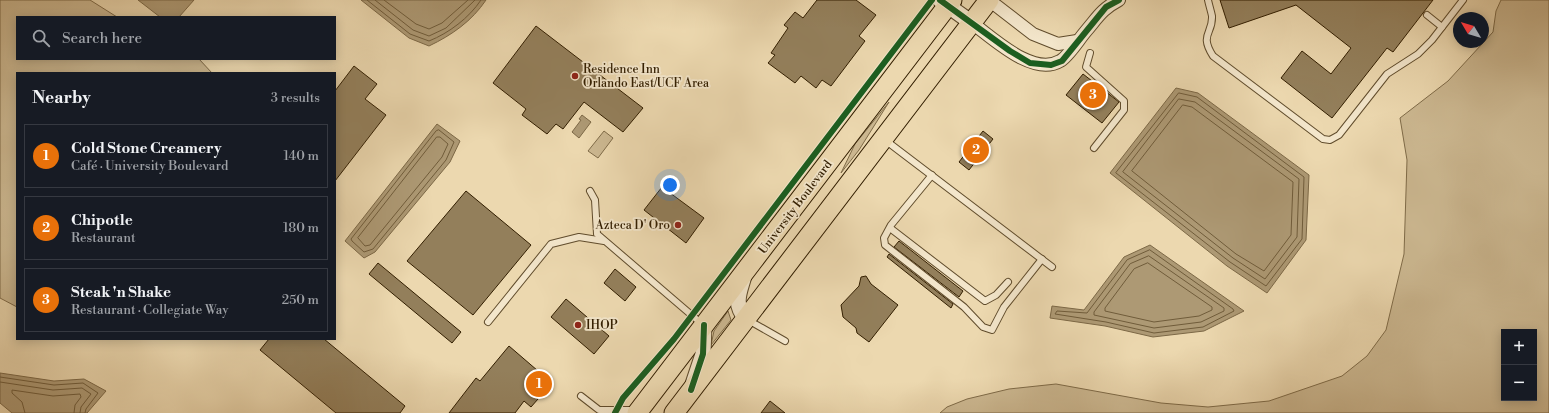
<!DOCTYPE html>
<meta charset="utf-8">
<style>
:root{--surface:#171b24;--page:#242831;--text:#f1f3f6;--muted:#9ea1a6;--line:#363941;--accent:#2563eb}
body{margin:0;font-family:"Libre Bodoni",serif;background:var(--page);color:var(--text)}
.controls{position:absolute;right:12px;bottom:12px;display:grid;overflow:hidden;border-radius:0px;box-shadow:0 2px 10px #0003}
.controls button{width:36px;height:36px;display:grid;place-items:center;padding:0;border:0;border-bottom:1px solid var(--line);background:var(--surface);color:var(--text);font:20px sans-serif}
.compass{position:absolute;left:1453px;top:12px;width:36px;height:36px;border-radius:50%;background:var(--surface);box-shadow:0 2px 10px #0003;rotate:308deg}
.you{position:absolute;left:670px;top:185px;width:14px;height:14px;margin:-10px;border:3px solid #fff;border-radius:50%;background:#1a73e8;box-shadow:0 0 0 6px #1a73e833}
.badge{display:grid;place-items:center;width:26px;height:26px;border-radius:50%;background:var(--accent);color:#fff;font-size:13px;font-weight:700}
.pin{position:absolute;translate:-50% -50%;border:2px solid #fff;box-shadow:0 1px 4px #0006}
.list{margin:0;padding:0;list-style:none}
h2{display:flex;justify-content:space-between;align-items:center;height:52px;margin:0;padding:0 16px;font-size:17px}
h2 small{font-size:13px;font-weight:400;color:var(--muted)}
.list li{display:grid;grid-template-columns:26px 1fr auto;gap:12px;align-items:center;box-sizing:border-box;height:64px;margin:0 8px 8px;padding:0 8px;border:1px solid var(--line);border-radius:0px}
.list b{display:block;font-size:15px;white-space:nowrap}
.list p{margin:0;font-size:13px;white-space:nowrap;color:var(--muted)}
.list em{font-size:13px;font-style:normal;color:var(--muted)}
.icon{flex:none;width:22px;height:22px;fill:none;stroke:currentColor;stroke-width:2;stroke-linecap:round;stroke-linejoin:round}
.map{position:relative;flex:none;width:1549px;height:413px;overflow:hidden}
.search{position:absolute;background:var(--surface);box-shadow:0 2px 10px #0003;left:16px;top:16px;width:320px;height:44px;display:flex;align-items:center;gap:10px;box-sizing:border-box;padding:0 14px;border-radius:0px;color:var(--muted);font-size:15px}
.panel{position:absolute;background:var(--surface);box-shadow:0 2px 10px #0003;left:16px;top:72px;width:320px;height:268px;border-radius:0px}
.map>svg:first-child{display:block}
.green{fill:#ccb891;stroke:#7f6b48;fill-rule:evenodd}
.water{fill:#ad9974;stroke:#7c6846}
.lines{fill:none;stroke-linecap:round;stroke-linejoin:round}
.shore{stroke:#705c3a;stroke-width:1}
.building{fill:#937f5b;stroke:#321e00}
.service-casing{stroke:#604c2c;stroke-width:8}
.minor-casing{stroke:#604c2c;stroke-width:14}
.tertiary-casing{stroke:#604c2c;stroke-width:17}
.primary-casing{stroke:#321e00;stroke-width:21}
.service{stroke:#f3e6cb;stroke-width:6}
.minor{stroke:#f3e6cb;stroke-width:12}
.tertiary{stroke:#f3e6cb;stroke-width:15}
.primary{stroke:#ecd8af;stroke-width:19}
.cycleway-casing{stroke:#f3e6cb;stroke-width:8}
.cycleway{stroke:#1b5e20;stroke-width:6}
.poi-dot{fill:#8f2418;stroke:#f3e6cb;stroke-width:1.5}
.labels{text-anchor:middle;stroke-width:3.5;stroke-linejoin:round;paint-order:stroke}
.poi-label{font-size:12px;fill:#321e00;stroke:#f3e6cb;text-anchor:start}
.street-label{font-size:12px;fill:#321e00;stroke:#f3e6cb}
</style>
<div class="map">
<svg width="1549" height="413" viewBox="0 0 1549 413">
<rect width="100%" height="100%" fill="#ecd8af"/>
<filter id="stains"><feTurbulence type="fractalNoise" baseFrequency=".005" numOctaves="4"/><feColorMatrix values="0 0 0 0 .2 0 0 0 0 .09 0 0 0 0 .02 0 0 0 .5 -.17"/></filter>
<radialGradient id="worn" r=".72"><stop offset=".6" stop-color="#630" stop-opacity="0"/><stop offset="1" stop-color="#630" stop-opacity=".3"/></radialGradient>
<g class="green">
<polygon points="0,0 90,0 117,17 17,17 17,59 199,59 212,73 17,73 17,307 0,298"/>
<path d="M 1501,0 L 1549,0 L 1549,413 L 940,413 L 947,407 L 967,399 L 1009,389 L 1056,384 L 1161,403 L 1208,407 L 1269,401 L 1342,376 L 1367,356 L 1386,330 L 1404,254 L 1407,160 L 1400,118 L 1448,81 L 1493,32 L 1496,11 ZM 1504,332 L 1534,332 L 1534,398 L 1504,398 Z"/>
<polygon points="889,102 859,150 841,173 855,144"/>
<polygon points="604,131 613,138 598,158 588,151"/>
<polygon points="728,311 731,320 711,345 714,331"/>
</g>
<g class="water">
<polygon points="138,0 194,0 179,17 160,17"/>
<path d="M 361,0 L 486,0 C 472,21 452,35 429,46 L 409,38 Z"/>
<polygon points="1176,88 1198,93 1309,175 1306,240 1267,293 1227,266 1110,173"/>
<polygon points="582,115 591,122 579,138 572,132 581,120 579,119"/>
<polygon points="437,124 460,141 450,162 375,252 364,258 345,241"/>
<polygon points="1150,245 1244,311 1204,331 1153,337 1105,326 1050,318 1052,306 1084,310 1124,257"/>
<polygon points="0,373 54,381 84,379 106,391 87,413 12,413 0,403"/>
</g>
<g class="lines">
<g class="shore">
<path d="M 367,0 L 410,34 L 429,41 C 449,33 469,18 481,0"/>
<polyline points="375,0 413,30 429,36 446,28 475,0"/>
<polyline points="384,0 416,24 429,29 442,23 468,0"/>
<polygon points="1179,93 1197,97 1304,177 1302,239 1266,286 1230,262 1116,173"/>
<polygon points="1179,99 1195,102 1299,179 1297,237 1265,279 1233,258 1123,172"/>
<polygon points="1183,105 1192,107 1293,182 1291,235 1264,271 1236,254 1132,171"/>
<polygon points="439,130 454,142 446,160 373,249 364,252 352,241 351,239 436,131"/>
<polygon points="437,137 440,137 448,144 442,157 370,245 365,246 358,238"/>
<polygon points="1150,250 1233,309 1234,311 1203,327 1154,333 1106,322 1055,314 1057,311 1087,313 1127,260"/>
<polygon points="1149,256 1224,308 1224,311 1201,322 1154,328 1094,315 1094,312 1130,264"/>
<polygon points="1148,263 1212,307 1212,310 1199,316 1154,322 1105,311 1105,308 1134,269"/>
<polyline points="0,377 54,385 83,383 98,393 86,409 85,413"/>
<polyline points="0,382 53,390 82,388 91,394 81,407 80,413"/>
<polyline points="25,413 22,402 12,393 12,390 53,396 80,394 81,397 75,405 74,413"/>
</g>
</g>
<g class="building">
<polygon points="817,0 856,0 876,15 859,36 865,41 831,86 822,80 816,88 801,76 795,83 768,63 775,55 771,53 788,28 784,25 795,12 803,18"/>
<polygon points="1220,0 1433,0 1393,52 1387,48 1332,118 1281,78 1302,51 1331,74 1351,48 1296,5 1229,28"/>
<polygon points="536,26 643,108 623,132 584,102 563,129 556,124 547,134 522,115 526,109 493,83"/>
<polygon points="354,66 377,84 365,99 386,115 335,181 335,91"/>
<polygon points="1083,74 1119,102 1102,123 1066,95"/>
<polygon points="983,131 993,139 969,170 959,162"/>
<polygon points="662,187 704,218 686,243 644,210"/>
<polygon points="466,191 531,245 473,315 407,261"/>
<polygon points="899,241 963,291 959,297 894,247"/>
<polygon points="889,254 953,304 951,308 887,257"/>
<polygon points="378,263 461,332 452,343 369,274"/>
<polygon points="615,269 636,287 625,301 604,283"/>
<polygon points="866,276 871,284 898,305 869,342 857,333 856,328 843,317 841,305 859,286 861,277"/>
<polygon points="566,299 609,336 594,354 551,317"/>
<polygon points="269,339 324,339 405,406 400,413 336,413 260,350"/>
<polygon points="509,346 552,383 531,407 524,401 515,413 449,413 476,378 480,381"/>
<polygon points="770,401 785,413 761,413"/>
</g>
<g class="lines">
<g class="service-casing">
<g id="service">
<path d="M 1208,0 C 1209,5 1211,11 1212,16 C 1213,34 1199,34 1213,56 L 1323,139 L 1330,140 L 1339,135 L 1387,74 L 1418,54 L 1432,40 L 1463,0"/>
<polyline points="1427,15 1442,27"/>
<polyline points="1090,53 1086,67 1124,101 1124,110 1094,148"/>
<polyline points="885,140 1052,267"/>
<polyline points="932,175 891,225 884,238 885,245 964,307 983,327 992,330 1004,307 1042,259"/>
<polyline points="590,191 595,200 597,234 702,324"/>
<polyline points="890,228 985,301 996,295 1008,282"/>
<polyline points="748,320 785,341"/>
<polyline points="488,322 551,244 579,237 604,241"/>
<polyline points="581,396 599,410 635,410"/>
</g>
</g>
<g class="minor-casing">
<g id="minor">
<polyline points="989,0 1033,34 1058,44 1077,41"/>
<path d="M 972,23 C 993,38 1033,77 1060,61 C 1068,57 1079,39 1086,31 C 1098,17 1102,9 1119,0"/>
</g>
</g>
<g class="tertiary-casing">
<g id="tertiary">
<polyline points="940,0 972,23"/>
<path d="M 744,276 C 739,294 733,303 746,319"/>
<polyline points="693,384 703,354 704,325"/>
</g>
</g>
<g class="primary-casing">
<g id="primary">
<polyline points="637,413 952,0"/>
<polyline points="674,413 989,0"/>
</g>
</g>
<use href="#service" class="service"/>
<use href="#minor" class="minor"/>
<use href="#tertiary" class="tertiary"/>
<use href="#primary" class="primary"/>
<g class="cycleway-casing">
<g id="cycleway">
<polyline points="940,0 1010,51 1030,63 1051,65 1062,61 1106,7 1119,0"/>
<polyline points="691,390 703,354 704,325"/>
<polyline points="615,413 623,398 674,339 932,0"/>
</g>
</g>
<use href="#cycleway" class="cycleway"/>
</g>
<g class="poi-dot">
<circle cx="575" cy="76" r="4"/>
<circle cx="678" cy="225" r="4"/>
<circle cx="578" cy="325" r="4"/>
</g>
<g class="labels">
<g class="poi-label">
<text x="583" y="73">Residence Inn<tspan x="583" dy="14">Orlando East/UCF Area</tspan></text>
<text x="670" y="229" text-anchor="end">Azteca D' Oro</text>
<text x="586" y="329">IHOP</text>
</g>
<g class="street-label">
<text transform="translate(795 207) rotate(-53)" y="4">University Boulevard</text>
</g>
</g>
<rect width="100%" height="100%" filter="url(#stains)"/>
<rect width="100%" height="100%" fill="url(#worn)"/>
</svg>
<div class="controls">
<button>+</button>
<button>−</button>
</div>
<svg class="compass" viewBox="-18 -18 36 36"><path d="M0-13l5 13h-10z" fill="#e53935"/><path d="M0 13l5-13h-10z" fill="#9ea1a6"/></svg>
<div class="you"></div>
<div class="pin badge" style="left:539px;top:384px;background:#e8710a">1</div>
<div class="pin badge" style="left:976px;top:150px;background:#e8710a">2</div>
<div class="pin badge" style="left:1093px;top:95px;background:#e8710a">3</div>
<div class="search"><svg class="icon" aria-label="search" viewBox="0 0 24 24"><circle cx="10" cy="10" r="6"/><path d="M15 15l6 6"/></svg>Search here</div>
<section class="panel">
<h2>Nearby<small>3 results</small></h2>
<ul class="list">
<li><span class="badge" style="background:#e8710a">1</span><div><b>Cold Stone Creamery</b><p>Café · University Boulevard</p></div><em>140 m</em></li>
<li><span class="badge" style="background:#e8710a">2</span><div><b>Chipotle</b><p>Restaurant</p></div><em>180 m</em></li>
<li><span class="badge" style="background:#e8710a">3</span><div><b>Steak 'n Shake</b><p>Restaurant · Collegiate Way</p></div><em>250 m</em></li>
</ul>
</section>
</div>
